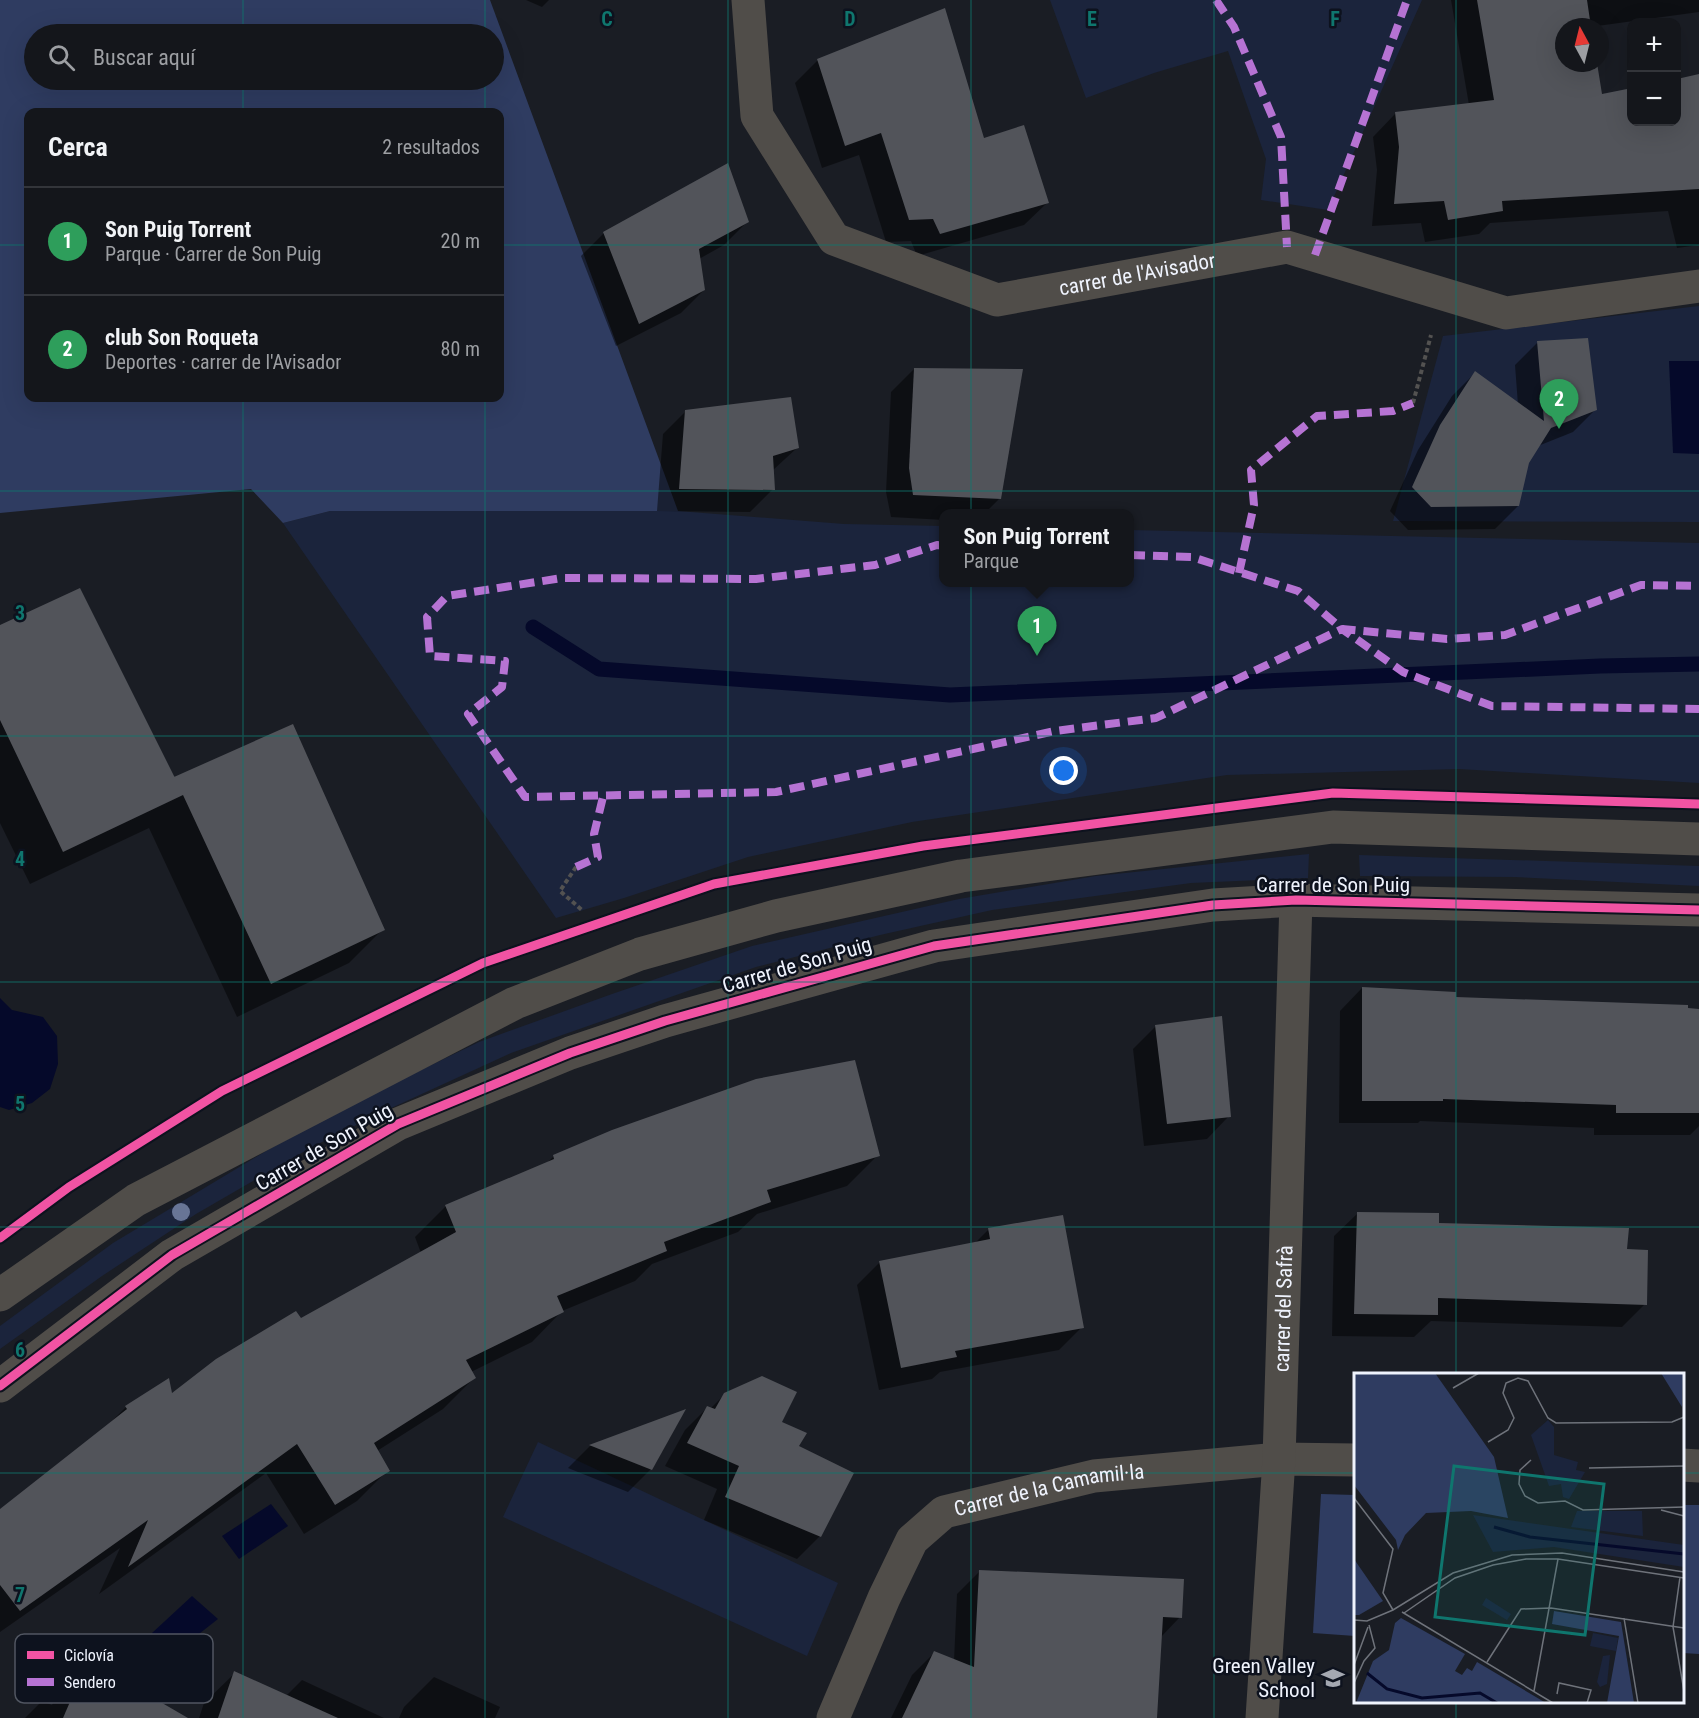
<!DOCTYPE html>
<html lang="es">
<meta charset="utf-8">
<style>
:root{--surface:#14161b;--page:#212328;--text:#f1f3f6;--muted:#9d9fa3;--line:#33353a;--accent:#b45309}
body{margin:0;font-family:"Roboto Condensed",sans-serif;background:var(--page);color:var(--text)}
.controls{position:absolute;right:18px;top:18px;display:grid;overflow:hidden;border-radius:12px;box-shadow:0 6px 24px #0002}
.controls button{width:54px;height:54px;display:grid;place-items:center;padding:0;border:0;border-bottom:2px solid var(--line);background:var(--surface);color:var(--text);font:30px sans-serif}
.compass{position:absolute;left:1555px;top:18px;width:54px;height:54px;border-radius:50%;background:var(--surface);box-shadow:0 6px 24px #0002;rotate:353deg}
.you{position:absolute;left:1064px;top:771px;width:21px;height:21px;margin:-15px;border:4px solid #fff;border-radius:50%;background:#1a73e8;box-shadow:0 0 0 9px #1a73e833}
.badge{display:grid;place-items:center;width:39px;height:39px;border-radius:50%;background:var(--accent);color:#fff;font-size:20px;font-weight:700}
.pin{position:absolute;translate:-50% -50px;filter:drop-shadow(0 2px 3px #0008)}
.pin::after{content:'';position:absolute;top:32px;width:21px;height:18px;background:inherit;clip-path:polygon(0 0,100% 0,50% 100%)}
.popup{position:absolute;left:939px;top:509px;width:195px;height:78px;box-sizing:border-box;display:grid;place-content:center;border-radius:12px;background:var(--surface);filter:drop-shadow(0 2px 4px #0005);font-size:20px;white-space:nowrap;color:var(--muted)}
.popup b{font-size:22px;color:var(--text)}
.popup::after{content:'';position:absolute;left:50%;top:100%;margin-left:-12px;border:12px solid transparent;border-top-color:var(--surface)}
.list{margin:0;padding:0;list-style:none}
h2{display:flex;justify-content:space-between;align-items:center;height:78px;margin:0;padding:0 24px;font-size:26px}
h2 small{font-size:20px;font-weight:400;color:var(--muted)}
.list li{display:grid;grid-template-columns:39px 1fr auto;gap:18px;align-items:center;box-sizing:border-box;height:108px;padding:0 24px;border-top:2px solid var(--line)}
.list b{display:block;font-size:22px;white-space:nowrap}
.list p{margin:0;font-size:20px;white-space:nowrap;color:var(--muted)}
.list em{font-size:20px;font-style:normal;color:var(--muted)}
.icon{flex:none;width:33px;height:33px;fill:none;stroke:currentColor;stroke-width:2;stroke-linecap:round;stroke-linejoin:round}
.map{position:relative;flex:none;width:1699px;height:1718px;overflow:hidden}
.search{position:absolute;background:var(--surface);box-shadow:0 6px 24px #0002;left:24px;top:24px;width:480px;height:66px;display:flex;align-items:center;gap:15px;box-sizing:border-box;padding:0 21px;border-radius:33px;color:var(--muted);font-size:22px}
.panel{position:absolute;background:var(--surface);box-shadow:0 6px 24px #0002;left:24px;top:108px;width:480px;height:294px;border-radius:12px}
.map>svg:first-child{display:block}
.green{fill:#1b243c}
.forest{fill:#2f3c61;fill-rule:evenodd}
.water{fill:#05092a}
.shadow{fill:#0007}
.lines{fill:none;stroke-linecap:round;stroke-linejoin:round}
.stream{stroke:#05092a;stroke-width:15}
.building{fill:#52545a}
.path{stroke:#535251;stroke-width:4;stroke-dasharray:4.5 3;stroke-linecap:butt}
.street{stroke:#504d49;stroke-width:33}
.quiet{stroke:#b673d3;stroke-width:8;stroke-dasharray:15 8;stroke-linecap:butt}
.cycleway-casing{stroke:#0d121e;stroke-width:13}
.cycleway{stroke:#f153a3;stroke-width:9}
.tree{fill:#687596}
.grid{fill:none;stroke:#0f766e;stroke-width:1.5;stroke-opacity:0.55}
.labels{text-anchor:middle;stroke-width:5;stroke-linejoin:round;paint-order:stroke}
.street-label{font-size:21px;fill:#eff3fd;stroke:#0d121e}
.poi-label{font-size:21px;fill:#eff3fd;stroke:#0d121e;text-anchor:end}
.inset-river{fill:none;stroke:#05092a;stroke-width:3}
.inset-road{fill:none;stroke:#6f737b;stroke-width:1.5}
.view{fill:#0f766e;fill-opacity:0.15;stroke:#0f766e;stroke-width:3}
.inset-edge{fill:none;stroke:#eff3fd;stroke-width:3}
.key{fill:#0d121e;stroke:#515661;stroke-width:1.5}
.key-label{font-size:16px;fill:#eff3fd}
.grid-label{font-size:20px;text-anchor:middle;font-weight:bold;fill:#0f766e;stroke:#0d121e;stroke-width:5;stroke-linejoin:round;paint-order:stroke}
</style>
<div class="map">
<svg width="1699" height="1718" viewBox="0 0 1699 1718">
<rect width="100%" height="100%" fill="#1a1d24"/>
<g class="green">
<polygon points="1050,0 1422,0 1328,210 1261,200 1266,159 1228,51 1154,73 1086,98"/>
<polygon points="1699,306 1699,522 1393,521 1443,336"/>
<polygon points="330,511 678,511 844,524 944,526 944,582 1130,582 1130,530 1699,543 1699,783 1459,769 1227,775 912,822 748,857 624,898 556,918 283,523"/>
<polygon points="1309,854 1308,878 1191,883 992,910 880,935 756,967 511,1053 376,1115 312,1147 196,1214 102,1276 0,1349 0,1326 113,1243 271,1148 373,1093 479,1042 612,994 752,946 959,899 1096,876"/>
<polygon points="1359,855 1699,866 1699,886 1514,877 1360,876"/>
<polygon points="538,1442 838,1583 807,1656 503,1517"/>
</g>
<g class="forest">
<path d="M 0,0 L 490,0 L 678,511 L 330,511 L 283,523 L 251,489 L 0,513 ZM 34,34 L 494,34 L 494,80 L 34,80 ZM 28,112 L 500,112 L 500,398 L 28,398 Z"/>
<polygon points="1321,1494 1355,1495 1355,1636 1313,1633"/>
<polygon points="1682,1505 1699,1505 1699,1654 1683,1653"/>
</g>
<g class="water">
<polygon points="1669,361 1699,361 1699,454 1673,453"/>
<polygon points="0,998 12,1010 43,1017 57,1036 58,1064 50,1089 32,1103 9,1110 0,1107"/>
<polygon points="271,1504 288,1526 239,1559 222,1536"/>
<polygon points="192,1596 218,1619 176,1652 158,1646 152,1633"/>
</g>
<g class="shadow">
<polygon points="526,0 549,0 542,7"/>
<polygon points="1451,0 1699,0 1699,12 1590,27 1564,27 1564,63 1595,63 1601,96 1632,122 1676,122 1676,80 1699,77 1699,245 1677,248 1668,211 1490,223 1479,234 1425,242 1421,223 1372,226 1377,170 1373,137 1395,114 1469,105"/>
<polygon points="944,10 983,140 1047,203 1024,225 917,256 911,241 886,242 859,155 822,168 795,83 817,61"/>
<polygon points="747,222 724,245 699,259 704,290 681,313 616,346 581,256 604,233"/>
<polygon points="1537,343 1596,409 1573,432 1538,446 1528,462 1518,506 1495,529 1408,530 1390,511 1418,450 1452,396 1475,373 1518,405 1515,365"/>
<polygon points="914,369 999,499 984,514 944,514 944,520 891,517 886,492 891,392"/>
<polygon points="686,411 798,447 772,471 773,489 750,512 657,511 663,434"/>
<polygon points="0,627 174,780 383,929 349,963 237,1017 149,828 30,884 0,823"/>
<polygon points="1362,988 1455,998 1699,1010 1699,1126 1690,1135 1594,1135 1594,1128 1420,1121 1418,1123 1339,1123 1340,1011"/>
<polygon points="1156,1026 1229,1116 1207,1139 1144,1146 1133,1049"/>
<polygon points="878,1155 847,1186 757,1214 738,1232 652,1264 635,1281 562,1311 532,1342 471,1372 474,1378 443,1409 377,1451 388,1470 357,1501 304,1534 266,1473 99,1594 120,1548 0,1632 0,1511 104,1429 126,1407 171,1396 421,1253 415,1237 446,1206 546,1164 554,1156"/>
<polygon points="1357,1214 1625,1250 1645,1304 1622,1327 1431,1321 1414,1337 1332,1336 1334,1236"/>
<polygon points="988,1230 1082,1327 1059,1350 940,1372 932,1379 879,1390 857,1285 880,1262 975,1243"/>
<polygon points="725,1394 797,1447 820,1536 797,1559 704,1520 717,1489 665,1466 685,1430 707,1408 710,1409"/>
<polygon points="683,1412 651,1469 628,1492 568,1468 590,1446"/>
<polygon points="980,1571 1180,1617 1161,1637 1155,1718 891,1718 912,1675 934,1653 954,1661 957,1594"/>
<polygon points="88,1662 185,1718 25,1718 42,1701 52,1705 58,1692"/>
<polygon points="235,1673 286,1696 302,1680 384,1718 199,1718 204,1703"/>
<polygon points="434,1677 500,1707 495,1718 399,1718 404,1707"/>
</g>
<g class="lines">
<polyline class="stream" points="533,627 599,669 950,695 1600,666 1699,664"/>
</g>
<g class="building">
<polygon points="1477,0 1587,0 1591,27 1564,27 1564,63 1597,63 1602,94 1632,88 1632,122 1677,122 1677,79 1699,74 1699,189 1502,201 1503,211 1448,220 1444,201 1394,204 1399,147 1395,112 1494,100"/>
<polygon points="945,8 984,138 1024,125 1049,203 940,234 933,219 909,220 881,133 845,146 817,59"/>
<polygon points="728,163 749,222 699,249 705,290 639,324 603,232"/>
<polygon points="1588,338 1597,410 1551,428 1529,463 1519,506 1431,507 1412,487 1440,425 1475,371 1544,421 1537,341"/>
<polygon points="914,368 1023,369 1001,499 913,495 909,468"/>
<polygon points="791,397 799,448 773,456 775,490 679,489 685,410"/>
<polygon points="80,588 178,784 174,777 293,724 385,930 271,984 183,795 63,852 0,720 0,625"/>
<polygon points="1362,987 1456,992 1456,997 1688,1005 1688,1008 1699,1009 1699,1113 1616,1113 1616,1105 1443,1099 1443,1101 1362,1101"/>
<polygon points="1222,1016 1231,1117 1167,1124 1155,1025"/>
<polygon points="855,1060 880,1156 767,1190 771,1202 664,1242 667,1251 557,1296 564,1312 466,1360 476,1378 374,1443 390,1471 335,1505 297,1444 128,1567 148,1520 20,1611 0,1585 0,1509 127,1409 125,1406 169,1378 172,1393 216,1359 296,1311 301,1318 456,1232 445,1205 554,1159 553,1155 612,1130 756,1079"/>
<polygon points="1357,1212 1439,1213 1439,1223 1629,1228 1627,1249 1648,1250 1647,1305 1438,1298 1438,1315 1354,1314"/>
<polygon points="1063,1215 1084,1328 955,1351 957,1357 901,1368 879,1261 990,1239 988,1228"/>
<polygon points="762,1376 797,1392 782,1422 807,1433 799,1446 854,1473 821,1537 725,1497 739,1466 687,1443 707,1406 715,1409 724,1393"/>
<polygon points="686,1409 652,1470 589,1445"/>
<polygon points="979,1570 1184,1579 1182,1618 1163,1617 1157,1718 902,1718 934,1651 974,1667"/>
<polygon points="88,1660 188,1718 63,1718"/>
<polygon points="234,1671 338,1718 218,1718"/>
</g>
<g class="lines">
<g class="path">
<polyline points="1413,403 1431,335"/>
<polyline points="576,867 560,891 582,910"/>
</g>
<g class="street">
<path id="s1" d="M 748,0 L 757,116 L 834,239 L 997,300 L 1287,247 L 1506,313 L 1699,286"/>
<polyline points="0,1295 136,1200 515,1003 640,954 776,916 961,876 1333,827 1699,839"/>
<polyline points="0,1386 172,1255 398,1124 570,1053 665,1021 934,946 1213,905 1296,900 1699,910"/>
<polyline points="1682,1465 1699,1466"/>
<path id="s2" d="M 833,1718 L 884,1598 L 912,1540 L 944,1512 L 1094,1476 L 1279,1459 L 1356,1460"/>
<path id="s3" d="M 1262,1718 L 1279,1459 L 1296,900"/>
</g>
<g class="quiet">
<polyline points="1216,0 1234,27 1281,137 1287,247"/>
<polyline points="1315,255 1407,0"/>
<polyline points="944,546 937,545 875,565 756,579 562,578 447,596 427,617 430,656 505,661 502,687 468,714 525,797 776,792 1055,731 1156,718 1342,629 1403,672 1492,706 1699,709"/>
<polyline points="1130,555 1192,557 1298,591 1342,629 1447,639 1505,635 1641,585 1699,586"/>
<polyline points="1239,573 1254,505 1251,470 1317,416 1393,411 1413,403"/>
<polyline points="576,867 598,857 594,834 603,797"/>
</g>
<g class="cycleway-casing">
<g id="cycleway">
<polyline points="0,1238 69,1187 222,1091 483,963 714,884 923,846 1333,793 1699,804"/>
<polyline points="0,1386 172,1255 398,1124 570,1053 665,1021 934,946 1213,905 1296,900 1699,910"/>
</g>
</g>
<use href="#cycleway" class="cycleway"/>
</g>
<circle class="tree" cx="181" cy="1212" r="9"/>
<path class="grid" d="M 243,0 L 243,34M 485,0 L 485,34M 728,0 L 728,1718M 971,0 L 971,1718M 1214,0 L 1214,1718M 1456,0 L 1456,1374M 243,80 L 243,112M 485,80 L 485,112M 0,245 L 28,245M 500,245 L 1699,245M 243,398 L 243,1718M 485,398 L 485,1718M 0,491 L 1699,491M 0,736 L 1699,736M 0,982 L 1699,982M 0,1227 L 1699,1227M 0,1473 L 1356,1473M 1682,1473 L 1699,1473M 1456,1702 L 1456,1718"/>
<defs>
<g id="school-bare" transform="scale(1.8)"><path d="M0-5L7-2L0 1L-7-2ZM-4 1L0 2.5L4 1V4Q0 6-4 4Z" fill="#a4a8b1" stroke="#0d121e" stroke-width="2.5" paint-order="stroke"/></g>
</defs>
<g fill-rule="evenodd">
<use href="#school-bare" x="1333" y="1678"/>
</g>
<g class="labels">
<g class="street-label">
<text dy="7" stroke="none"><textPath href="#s1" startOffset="578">carrer de l'Avisador</textPath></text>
<text x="1333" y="892">Carrer de Son Puig</text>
<text transform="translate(797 965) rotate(-16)" y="7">Carrer de Son Puig</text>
<text transform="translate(324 1147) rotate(-30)" y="7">Carrer de Son Puig</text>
<text dy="7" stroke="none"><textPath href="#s3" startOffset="410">carrer del Safrà</textPath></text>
<text dy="7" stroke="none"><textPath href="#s2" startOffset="345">Carrer de la Camamil·la</textPath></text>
</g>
<g class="poi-label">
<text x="1315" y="1673">Green Valley<tspan x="1315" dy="24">School</tspan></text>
</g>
</g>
<g transform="translate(1354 1373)">
<rect width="330" height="330" fill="#1a1d24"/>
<path d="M 194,47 L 200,54 L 200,82 L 224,89 L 222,97 L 231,99 L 215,126 L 209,124 L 207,111 L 195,113 L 177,62 ZM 223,138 L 288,138 L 289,163 L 217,154 ZM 119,142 L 330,172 L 330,194 L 200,174 L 139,179 ZM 132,225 L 157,241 L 153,247 L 128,232 ZM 239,260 L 264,265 L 262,278 L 236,273 ZM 256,282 L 253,311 L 246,314 L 243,309 L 249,283 Z" fill="#1b243c"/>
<path d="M 0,0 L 81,0 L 140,84 L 154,145 L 117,138 L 72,140 L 51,162 L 44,177 L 42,167 L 0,112 ZM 307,0 L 329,0 L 328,34 ZM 0,186 L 29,228 L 5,242 L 0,242 ZM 200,238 L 267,249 L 280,330 L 253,330 L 265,263 L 198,251 ZM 47,245 L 111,281 L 101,298 L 108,302 L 113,295 L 118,298 L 123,289 L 192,330 L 2,330 L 19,288 L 35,277 L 41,250 Z" fill="#2f3c61"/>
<path class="inset-river" d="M 140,154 L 176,164 L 330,181M 13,300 L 33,316 L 68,325 L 126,320 L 143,330"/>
<path class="inset-road" d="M 99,15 L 125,0M 134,69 L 154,57 L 160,45 L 149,20 L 152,10 L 164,5 L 174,8 L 194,45 L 202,50 L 318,49 L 330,44M 177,87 L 166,97 L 165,111 L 171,123 L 184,130 L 211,128 L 229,137 L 330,134M 235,95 L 330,93M 0,125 L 39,176 L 29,220 L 39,237M 307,137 L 330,143M 326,204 L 319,254 L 330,318M 48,239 L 199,330M 50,240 L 101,205 L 139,192 L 172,186 L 204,186 L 330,205M 270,245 L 284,330M 0,247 L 13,248 L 39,237 L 99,200 L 158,182 L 208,180 L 330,199M 133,289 L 167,236 L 197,235 L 330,255M 0,292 L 14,254M 0,310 L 10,288 L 21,275 L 15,252M 180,318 L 204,186M 203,321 L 205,310 L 237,317 L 233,330"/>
<path class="view" d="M 100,93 L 250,111 L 231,262 L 81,244 Z"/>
<rect width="330" height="330" class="inset-edge"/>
</g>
<rect x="15" y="1634" width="198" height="69" rx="9" class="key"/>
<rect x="27" y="1651" width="27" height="8" fill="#f153a3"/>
<rect x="27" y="1678" width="27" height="8" fill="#b673d3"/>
<g class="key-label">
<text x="64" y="1661">Ciclovía</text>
<text x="64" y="1688">Sendero</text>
</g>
<g class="grid-label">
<text x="607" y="26">C</text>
<text x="850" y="26">D</text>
<text x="1092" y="26">E</text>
<text x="1335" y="26">F</text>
<text x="20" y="620">3</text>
<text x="20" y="866">4</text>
<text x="20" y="1111">5</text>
<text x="20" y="1357">6</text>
<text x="20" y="1602">7</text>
</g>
</svg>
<div class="controls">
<button>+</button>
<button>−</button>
</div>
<svg class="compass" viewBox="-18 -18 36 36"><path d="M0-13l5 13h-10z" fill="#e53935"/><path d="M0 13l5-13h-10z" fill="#9d9fa3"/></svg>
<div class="you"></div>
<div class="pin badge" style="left:1037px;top:656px;background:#2e9e5b">1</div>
<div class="popup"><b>Son Puig Torrent</b>Parque</div>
<div class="pin badge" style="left:1559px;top:429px;background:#2e9e5b">2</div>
<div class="search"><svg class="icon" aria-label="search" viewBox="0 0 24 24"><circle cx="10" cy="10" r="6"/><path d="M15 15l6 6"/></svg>Buscar aquí</div>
<section class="panel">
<h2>Cerca<small>2 resultados</small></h2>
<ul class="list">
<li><span class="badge" style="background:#2e9e5b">1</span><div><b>Son Puig Torrent</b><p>Parque · Carrer de Son Puig</p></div><em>20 m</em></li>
<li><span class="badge" style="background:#2e9e5b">2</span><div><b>club Son Roqueta</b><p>Deportes · carrer de l'Avisador</p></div><em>80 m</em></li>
</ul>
</section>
</div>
